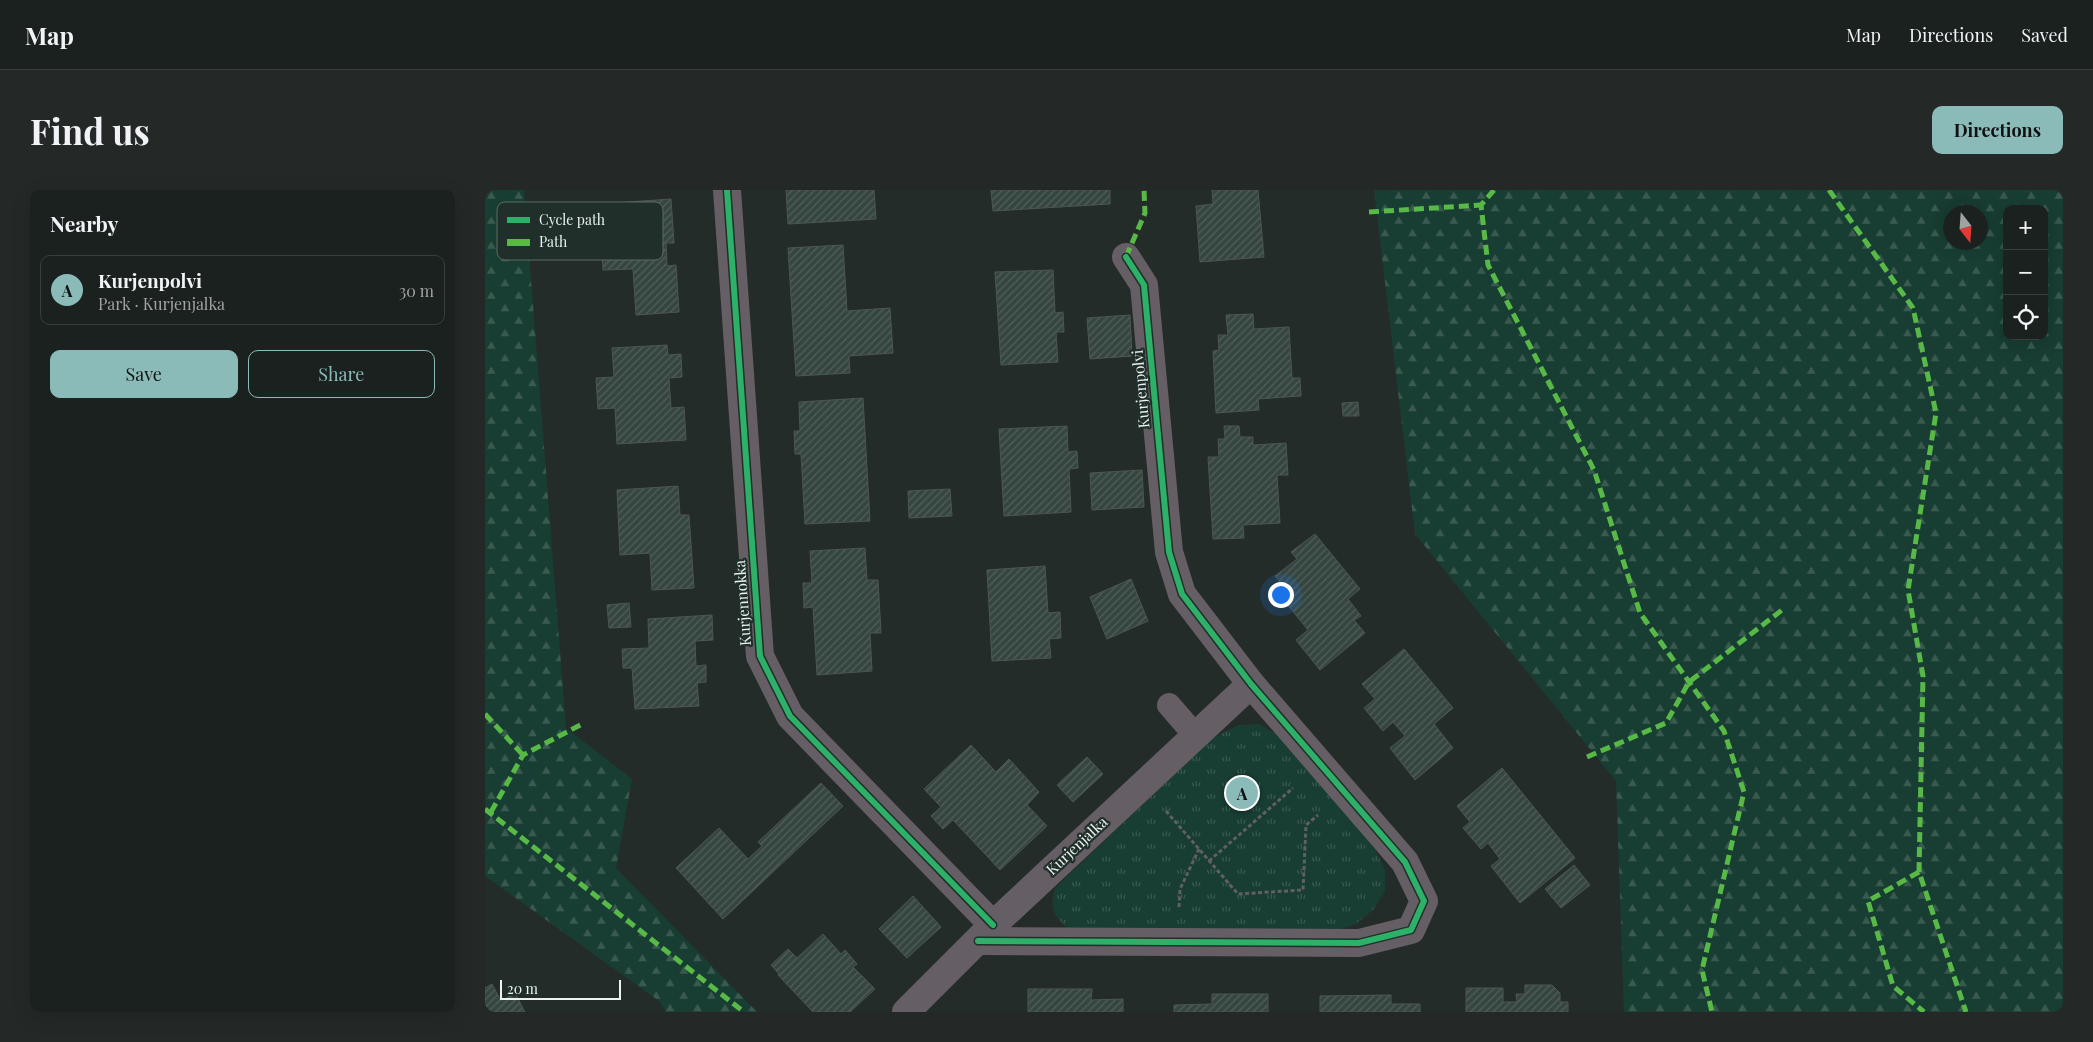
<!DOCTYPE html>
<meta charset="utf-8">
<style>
:root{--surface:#1b211f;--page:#242928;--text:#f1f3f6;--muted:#a0a3a4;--line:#393e3d;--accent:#8bbbb9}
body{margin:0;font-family:"Playfair Display",serif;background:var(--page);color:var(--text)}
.controls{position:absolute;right:15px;top:15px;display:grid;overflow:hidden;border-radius:10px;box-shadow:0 5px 20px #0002}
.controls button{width:45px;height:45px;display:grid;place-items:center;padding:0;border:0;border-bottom:1px solid var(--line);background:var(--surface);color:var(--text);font:25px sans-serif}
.compass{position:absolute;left:1458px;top:15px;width:45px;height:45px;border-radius:50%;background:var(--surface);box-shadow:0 5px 20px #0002;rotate:163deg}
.scale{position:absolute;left:15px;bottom:12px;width:121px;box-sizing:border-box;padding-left:5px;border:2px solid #eaf3f0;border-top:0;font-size:14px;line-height:18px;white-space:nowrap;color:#eaf3f0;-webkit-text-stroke:4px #212f2a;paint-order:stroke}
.you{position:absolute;left:795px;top:404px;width:18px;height:18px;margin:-12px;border:4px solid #fff;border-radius:50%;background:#1a73e8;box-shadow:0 0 0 8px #1a73e833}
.badge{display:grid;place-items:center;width:32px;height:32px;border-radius:50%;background:var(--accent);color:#111;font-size:16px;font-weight:700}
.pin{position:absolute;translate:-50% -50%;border:2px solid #fff;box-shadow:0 1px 5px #0006}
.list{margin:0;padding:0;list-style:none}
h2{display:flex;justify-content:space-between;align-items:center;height:65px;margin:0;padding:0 20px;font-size:21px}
h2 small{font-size:16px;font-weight:400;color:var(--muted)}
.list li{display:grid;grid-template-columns:32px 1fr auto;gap:15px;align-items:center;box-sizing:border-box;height:70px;margin:0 10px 10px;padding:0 10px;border:1px solid var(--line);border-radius:10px}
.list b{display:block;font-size:19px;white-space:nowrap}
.list p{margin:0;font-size:16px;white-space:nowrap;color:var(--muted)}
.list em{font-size:16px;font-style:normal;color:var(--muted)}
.actions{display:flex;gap:10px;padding:15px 20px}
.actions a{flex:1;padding:11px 0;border:1px solid var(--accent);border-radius:10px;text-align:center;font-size:18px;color:var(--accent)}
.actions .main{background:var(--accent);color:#111}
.icon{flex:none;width:28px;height:28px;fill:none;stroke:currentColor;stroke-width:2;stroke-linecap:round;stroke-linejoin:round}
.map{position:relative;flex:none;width:1578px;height:822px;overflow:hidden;border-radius:10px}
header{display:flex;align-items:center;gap:30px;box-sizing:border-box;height:70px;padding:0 25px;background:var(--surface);border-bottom:1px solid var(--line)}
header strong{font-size:24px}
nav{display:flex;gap:28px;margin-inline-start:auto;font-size:18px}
.intro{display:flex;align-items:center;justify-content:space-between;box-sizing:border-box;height:120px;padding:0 30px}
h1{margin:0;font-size:35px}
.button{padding:12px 22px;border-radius:10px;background:var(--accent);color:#111;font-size:18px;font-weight:700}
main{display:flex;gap:30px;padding:0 30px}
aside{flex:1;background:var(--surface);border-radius:10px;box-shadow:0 5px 20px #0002}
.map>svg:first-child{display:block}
.forest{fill:url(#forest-firs);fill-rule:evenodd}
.park{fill:url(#park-tufts)}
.building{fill:url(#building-hatch);stroke:#4e5552}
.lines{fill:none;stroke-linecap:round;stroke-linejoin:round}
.path{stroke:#606062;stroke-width:3;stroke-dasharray:4 2.5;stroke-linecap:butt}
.lane{stroke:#655e64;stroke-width:24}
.street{stroke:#655e64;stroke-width:28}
.quiet{stroke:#58b947;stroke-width:5;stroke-dasharray:10 5;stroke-linecap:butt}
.cycleway-casing{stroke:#212f2a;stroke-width:9}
.cycleway{stroke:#2db169;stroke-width:6}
.labels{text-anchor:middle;stroke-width:4.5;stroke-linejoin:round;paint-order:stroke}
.street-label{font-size:15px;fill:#eaf3f0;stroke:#212f2a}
.key{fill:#212f2a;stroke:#5d6a65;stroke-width:1}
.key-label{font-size:14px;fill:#eaf3f0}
</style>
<header>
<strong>Map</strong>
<nav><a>Map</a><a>Directions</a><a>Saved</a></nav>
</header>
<div class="intro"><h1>Find us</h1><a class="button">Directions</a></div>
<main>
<aside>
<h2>Nearby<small></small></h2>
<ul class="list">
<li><span class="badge">A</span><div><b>Kurjenpolvi</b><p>Park · Kurjenjalka</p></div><em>30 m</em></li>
</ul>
<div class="actions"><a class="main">Save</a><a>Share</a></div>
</aside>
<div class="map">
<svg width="1578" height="822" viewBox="0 0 1578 822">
<defs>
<pattern id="forest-firs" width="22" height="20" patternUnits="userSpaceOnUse" patternTransform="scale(1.25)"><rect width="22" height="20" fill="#183d32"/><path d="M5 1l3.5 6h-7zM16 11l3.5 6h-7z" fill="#3a5a50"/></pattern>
<pattern id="park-tufts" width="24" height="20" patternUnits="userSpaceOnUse" patternTransform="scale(1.25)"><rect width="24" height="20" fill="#183d32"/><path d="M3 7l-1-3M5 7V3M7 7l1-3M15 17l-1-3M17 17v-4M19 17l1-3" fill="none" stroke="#3a5a50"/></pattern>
<pattern id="building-hatch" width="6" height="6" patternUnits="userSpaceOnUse" patternTransform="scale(1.25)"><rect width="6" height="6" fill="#354540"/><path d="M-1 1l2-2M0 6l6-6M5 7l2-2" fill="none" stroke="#52605c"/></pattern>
</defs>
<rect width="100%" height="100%" fill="#242c29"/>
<g class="forest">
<polygon points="0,0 39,0 81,538 147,589 131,678 272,822 181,822 174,811 0,686"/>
<path d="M 889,0 L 1578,0 L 1578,822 L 1139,822 L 1131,591 L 930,344 ZM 1522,19 L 1559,19 L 1559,146 L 1522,146 ZM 1466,22 L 1496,22 L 1496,52 L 1466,52 Z"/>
</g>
<path class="park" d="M 774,534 L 791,544 L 889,657 L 900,680 L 900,701 L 889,719 L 871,734 L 846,742 L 584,740 C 569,725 564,720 570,698 L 728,548 L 754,535 Z"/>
<g class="building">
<polygon points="301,0 389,0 391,29 303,34"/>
<polygon points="506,0 625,0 625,14 508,21"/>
<polygon points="727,0 773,0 779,67 715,72 711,16 728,14"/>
<polygon points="186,9 189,53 181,53 182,76 191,75 194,122 151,125 148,79 118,80 114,14"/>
<polygon points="358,55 362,121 405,118 408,163 364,166 365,183 311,186 303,58"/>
<polygon points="568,80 570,123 578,122 579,142 571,142 573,172 516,175 510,82"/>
<polygon points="768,124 769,139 804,137 807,188 815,188 816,206 773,209 774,220 731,223 728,161 734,160 733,145 743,145 741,125"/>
<polygon points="645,125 647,166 605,169 602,128"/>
<polygon points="182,155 183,165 196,164 197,187 184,188 186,218 199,217 201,250 132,254 130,218 113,219 111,188 129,187 127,158"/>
<polygon points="378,208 385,331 320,334 316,264 310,264 309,241 315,241 314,212"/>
<polygon points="873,212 874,226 858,226 857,213"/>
<polygon points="582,236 583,262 592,261 593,278 584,279 586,322 519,326 514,239"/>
<polygon points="739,236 754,236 755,247 768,247 768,255 801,253 803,285 792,285 795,333 758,335 759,348 728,349 723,267 734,267 733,249 740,249"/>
<polygon points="657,280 659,317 607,320 605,283"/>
<polygon points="193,296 195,325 204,325 209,398 167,400 165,363 135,365 132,300"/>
<polygon points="465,299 467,326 424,328 423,301"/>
<polygon points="830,344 875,399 863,409 876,426 869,430 880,443 835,480 811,450 823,440 797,408 803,402 790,386 812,369 806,362"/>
<polygon points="380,358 382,390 393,390 396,443 385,443 387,481 332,485 328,417 319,418 318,393 327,393 325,361"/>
<polygon points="560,376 563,423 575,422 576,448 564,449 566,468 507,471 502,380"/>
<polygon points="646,389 663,431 622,449 605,407"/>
<polygon points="144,413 146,437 124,438 122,415"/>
<polygon points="227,425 228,450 210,451 211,476 221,475 221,492 212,493 214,516 150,519 147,478 138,478 137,459 164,458 163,429"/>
<polygon points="919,459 968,518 949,534 968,558 930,590 905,558 920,546 908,532 898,541 879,518 890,509 877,494"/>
<polygon points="486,555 511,582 524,569 554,602 542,615 562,636 515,680 468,630 458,639 446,626 456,617 439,599"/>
<polygon points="602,567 618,584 588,612 572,595"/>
<polygon points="1017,578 1090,668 1035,713 1006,676 1015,669 1003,653 996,659 978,638 985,632 972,616"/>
<polygon points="336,593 358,616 238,729 191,678 234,638 263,669 277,656 273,652"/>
<polygon points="1089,675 1105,695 1076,718 1060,699"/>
<polygon points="428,706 456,737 422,768 394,739"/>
<polygon points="338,744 356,764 360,760 372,774 368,777 390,799 365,822 328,822 293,785 294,784 286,775 303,759 312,768"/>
<polygon points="7,794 16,811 30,803 40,822 0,822 0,798"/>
<polygon points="1040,795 1067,795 1075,803 1075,812 1083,812 1083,822 981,822 981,798 1018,798 1018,812 1032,812 1031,804 1040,804"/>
<polygon points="543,799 607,799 606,810 638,809 638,822 543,822"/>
<polygon points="727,804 783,804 783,822 689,822 689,815 727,814"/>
<polygon points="906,805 906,814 935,814 935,822 835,822 835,806"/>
</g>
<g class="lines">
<g class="path">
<polyline points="681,621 753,704 818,700 821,635 833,625"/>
<polyline points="724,671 808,598"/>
<polyline points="694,717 695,699 714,659"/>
</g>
<polyline class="lane" points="684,515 710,545"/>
<g class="street">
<polyline points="242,0 275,466 305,526 508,735"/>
<polyline points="493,751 874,753 926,740 939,711 920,672 766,494 697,404 684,362 659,95 641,67"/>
<polyline points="421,822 508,735 766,494"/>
</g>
<g class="quiet">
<polyline points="1009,0 996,15 1003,75 1109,280 1155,423 1239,541 1259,602 1217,780 1227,822"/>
<polyline points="1344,0 1428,118 1451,223 1423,400 1438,486 1434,682 1481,822"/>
<polyline points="884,22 996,15"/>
<polyline points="641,67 660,23 659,0"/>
<polyline points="0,524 38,565"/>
<polyline points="1102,567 1181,533 1204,492 1297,420"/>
<polyline points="0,619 259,822"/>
<polyline points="6,622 38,565 99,533"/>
<polyline points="1434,682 1383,711 1408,796 1439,822"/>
</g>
<g class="cycleway-casing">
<g id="cycleway">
<polyline points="242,0 275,466 305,526 508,735"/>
<polyline points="493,751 874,753 926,740 939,711 920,672 766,494 697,404 684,362 659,95 641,67"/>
</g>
</g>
<use href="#cycleway" class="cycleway"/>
</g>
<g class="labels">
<g class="street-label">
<text transform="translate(656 199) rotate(-95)" y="5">Kurjenpolvi</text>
<text transform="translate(258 413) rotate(-94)" y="5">Kurjennokka</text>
<text transform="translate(592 656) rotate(-43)" y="5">Kurjenjalka</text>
</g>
</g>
<rect x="12" y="12" width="166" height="58" rx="8" class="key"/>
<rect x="22" y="27" width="23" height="6" fill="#2db169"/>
<rect x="22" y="49" width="23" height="7" fill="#58b947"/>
<g class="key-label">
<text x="54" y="35">Cycle path</text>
<text x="54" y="57">Path</text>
</g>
</svg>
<div class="controls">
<button>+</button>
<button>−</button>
<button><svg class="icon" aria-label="locate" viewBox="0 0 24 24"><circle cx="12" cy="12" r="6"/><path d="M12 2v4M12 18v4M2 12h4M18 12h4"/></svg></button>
</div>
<svg class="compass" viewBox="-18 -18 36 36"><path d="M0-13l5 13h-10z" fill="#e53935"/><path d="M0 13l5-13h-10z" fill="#a0a3a4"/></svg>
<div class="scale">20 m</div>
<div class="you"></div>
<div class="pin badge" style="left:757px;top:603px">A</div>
</div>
</main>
